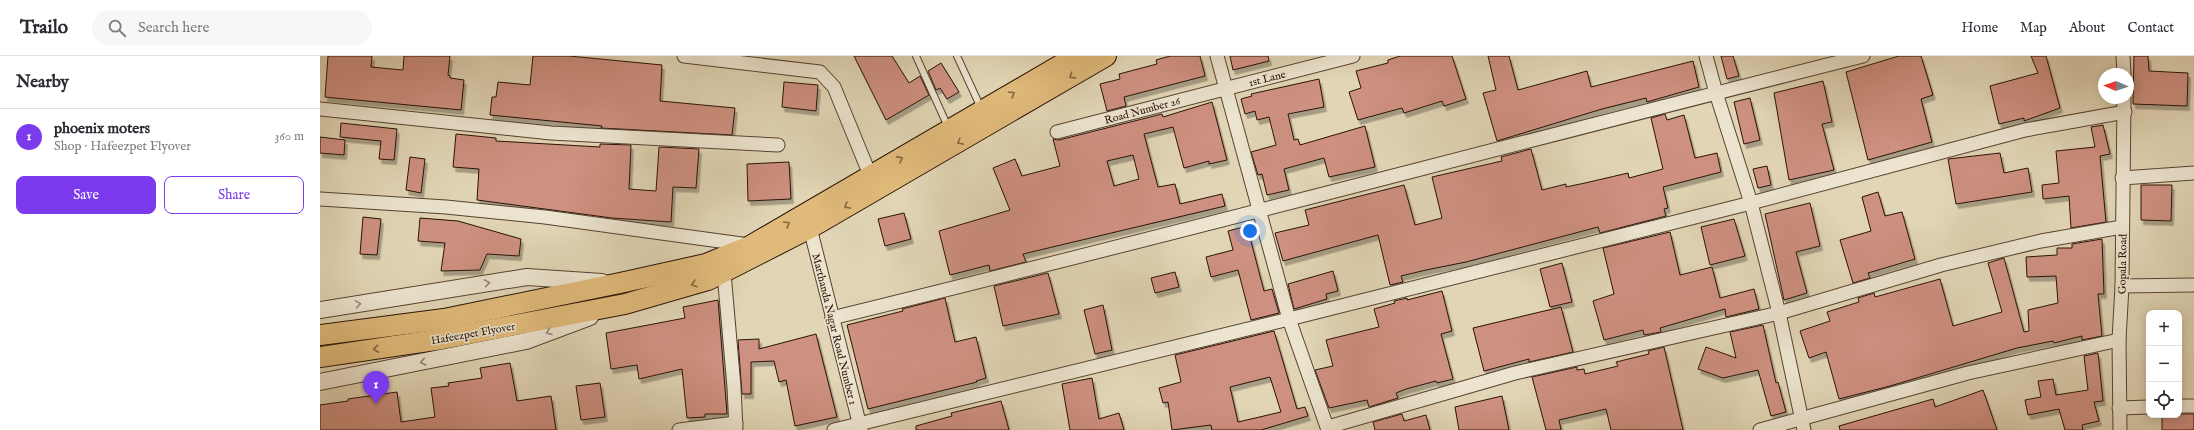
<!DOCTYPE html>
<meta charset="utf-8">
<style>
:root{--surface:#fff;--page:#f7f7f7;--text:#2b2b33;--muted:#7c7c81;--line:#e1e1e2;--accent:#7c3aed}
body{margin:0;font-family:"IM FELL English",serif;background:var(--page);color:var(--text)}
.controls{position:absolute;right:12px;bottom:12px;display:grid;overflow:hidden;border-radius:8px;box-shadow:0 2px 10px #0003}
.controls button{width:36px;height:36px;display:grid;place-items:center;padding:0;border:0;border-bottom:1px solid var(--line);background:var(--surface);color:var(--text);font:20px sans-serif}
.compass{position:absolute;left:1778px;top:12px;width:36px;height:36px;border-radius:50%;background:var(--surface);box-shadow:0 2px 10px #0003;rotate:272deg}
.you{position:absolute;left:930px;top:175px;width:14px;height:14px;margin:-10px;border:3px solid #fff;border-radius:50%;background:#1a73e8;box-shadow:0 0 0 6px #1a73e833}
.badge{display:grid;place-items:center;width:26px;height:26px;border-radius:50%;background:var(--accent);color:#fff;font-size:13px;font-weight:700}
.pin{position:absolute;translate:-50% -33px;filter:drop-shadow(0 1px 2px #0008)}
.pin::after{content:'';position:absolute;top:21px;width:14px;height:12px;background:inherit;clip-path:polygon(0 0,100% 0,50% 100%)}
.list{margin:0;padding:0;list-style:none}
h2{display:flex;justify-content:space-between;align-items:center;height:52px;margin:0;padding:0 16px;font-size:17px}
h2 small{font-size:13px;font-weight:400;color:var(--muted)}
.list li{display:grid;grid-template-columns:26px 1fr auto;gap:12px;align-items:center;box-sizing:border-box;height:56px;padding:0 16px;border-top:1px solid var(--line)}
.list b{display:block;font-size:15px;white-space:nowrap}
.list p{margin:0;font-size:13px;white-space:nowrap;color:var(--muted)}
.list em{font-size:13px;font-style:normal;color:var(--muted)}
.actions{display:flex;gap:8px;padding:12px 16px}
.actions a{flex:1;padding:9px 0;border:1px solid var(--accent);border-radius:8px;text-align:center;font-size:14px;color:var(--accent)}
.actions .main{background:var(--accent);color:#fff}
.icon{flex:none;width:22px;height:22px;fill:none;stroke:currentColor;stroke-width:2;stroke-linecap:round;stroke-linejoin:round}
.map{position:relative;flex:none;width:1874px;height:374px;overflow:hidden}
header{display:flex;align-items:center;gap:24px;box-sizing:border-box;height:56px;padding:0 20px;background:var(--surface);border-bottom:1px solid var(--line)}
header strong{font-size:19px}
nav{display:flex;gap:22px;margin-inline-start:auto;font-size:14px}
.search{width:280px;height:36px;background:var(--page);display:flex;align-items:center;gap:10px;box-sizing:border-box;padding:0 14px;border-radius:22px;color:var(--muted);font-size:15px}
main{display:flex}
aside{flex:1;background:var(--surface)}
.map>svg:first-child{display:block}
.building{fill:#ce9080;stroke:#281207;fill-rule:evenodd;filter:url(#shadow)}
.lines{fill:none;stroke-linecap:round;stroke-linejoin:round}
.service-casing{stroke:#564332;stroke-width:8}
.minor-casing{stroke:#564332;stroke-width:15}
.tertiary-casing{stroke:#564332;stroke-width:18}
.primary-casing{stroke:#281207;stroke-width:22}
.service{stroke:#ece4cf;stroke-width:6}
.minor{stroke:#ece4cf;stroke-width:13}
.tertiary{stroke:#ece4cf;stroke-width:16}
.primary{stroke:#e0ba7a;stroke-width:20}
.oneway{stroke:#846640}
.oneway2{stroke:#948675}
.labels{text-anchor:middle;stroke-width:3;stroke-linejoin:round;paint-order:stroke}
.street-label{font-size:11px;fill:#281207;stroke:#ece4cf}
</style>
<header>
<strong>Trailo</strong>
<div class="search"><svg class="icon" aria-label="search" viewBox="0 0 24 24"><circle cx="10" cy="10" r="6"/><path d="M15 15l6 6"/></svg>Search here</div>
<nav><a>Home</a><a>Map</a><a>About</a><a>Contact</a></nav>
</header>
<main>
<aside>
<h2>Nearby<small></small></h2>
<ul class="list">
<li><span class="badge">1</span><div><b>phoenix moters</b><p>Shop · Hafeezpet Flyover</p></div><em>360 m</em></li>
</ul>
<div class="actions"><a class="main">Save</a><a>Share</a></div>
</aside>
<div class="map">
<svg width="1874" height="374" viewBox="0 0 1874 374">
<defs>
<filter id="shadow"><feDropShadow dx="2.5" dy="4.5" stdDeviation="0" flood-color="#0004"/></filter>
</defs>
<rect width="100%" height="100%" fill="#e1d5b5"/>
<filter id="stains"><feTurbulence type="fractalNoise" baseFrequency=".005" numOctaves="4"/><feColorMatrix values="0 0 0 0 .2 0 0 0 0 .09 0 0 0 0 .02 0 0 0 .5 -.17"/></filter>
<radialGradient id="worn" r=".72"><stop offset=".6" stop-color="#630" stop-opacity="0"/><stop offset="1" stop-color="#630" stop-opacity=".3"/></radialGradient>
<g class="building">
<polygon points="8,0 52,0 51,11 83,14 84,0 130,0 128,19 130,20 130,22 144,24 141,54 5,41"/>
<polygon points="213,0 249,0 342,9 340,45 415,52 412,79 281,72 282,70 170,59 172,41 176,41 178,26 210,29"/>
<polygon points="534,0 572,0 589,27 600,20 609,39 566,64"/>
<polygon points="850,0 880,0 885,20 804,41 806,50 787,55 780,28 800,23 799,18 837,8 836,4"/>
<polygon points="910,0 948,0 949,5 913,14"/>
<polygon points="1080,0 1132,0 1146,43 1124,50 1122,45 1084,57 1082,52 1038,64 1029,36 1041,32 1036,15 1068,7 1068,4"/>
<polygon points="1168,0 1189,0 1198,34 1267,15 1271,31 1373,5 1379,31 1327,46 1326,42 1282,53 1177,85 1163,37 1176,34"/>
<polygon points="1401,0 1413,0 1419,20 1407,23"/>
<polygon points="1579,0 1601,0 1613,39 1601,43 1612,86 1548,104 1526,16"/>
<polygon points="1711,0 1726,0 1740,52 1704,65 1704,62 1679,68 1670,30 1718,17"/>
<polygon points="1814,0 1828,0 1829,15 1868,17 1867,50 1813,48"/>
<polygon points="621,7 639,36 627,43 620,32 616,34 608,15"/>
<polygon points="999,23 1004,51 968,58 974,84 978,83 980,89 1045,70 1055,111 1009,121 1004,102 964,113 969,134 947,139 942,118 938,119 931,96 956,89 949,61 937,64 935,55 925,58 921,43 932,40 931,38"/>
<polygon points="1503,25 1512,66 1502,68 1514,114 1469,124 1454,37"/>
<polygon points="464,26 498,29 496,55 462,51"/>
<polygon points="1430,42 1440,84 1424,88 1414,46"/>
<path d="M 892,46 L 907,104 L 889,108 L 889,105 L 864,112 L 853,71 L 824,78 L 838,131 L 855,128 L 860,148 L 902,138 L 905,150 L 703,198 L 706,206 L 670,215 L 669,209 L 630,219 L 619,175 L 690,154 L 673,112 L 695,103 L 702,120 L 740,110 L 733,83 L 739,84 L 842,58 L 843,61 ZM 813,99 L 819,123 L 794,130 L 787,105 Z"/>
<polygon points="1345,58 1347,64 1364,59 1375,102 1397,97 1401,116 1343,131 1348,152 1344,153 1346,160 1280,177 1278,171 1146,206 1106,214 1081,220 1083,226 1070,229 1058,179 963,205 955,177 989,169 985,154 1084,129 1095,169 1122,162 1112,121 1182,105 1181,101 1211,93 1222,134 1246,128 1246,131 1265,127 1308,117 1309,122 1343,113 1331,62"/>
<polygon points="21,67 77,73 74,104 59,103 61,85 20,81"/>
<polygon points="1783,69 1790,98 1780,100 1786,166 1751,172 1749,140 1723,143 1722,129 1739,127 1736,95 1775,91 1771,71"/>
<polygon points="136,78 176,82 176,85 280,91 280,88 311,89 309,133 336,135 339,91 379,93 376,132 353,131 351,166 292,162 157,144 159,113 133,111"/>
<polygon points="0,81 25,84 24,99 0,97"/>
<polygon points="1680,97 1684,117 1708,112 1712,136 1636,148 1628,103"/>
<polygon points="90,101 105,103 101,137 86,134"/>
<polygon points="469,106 471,143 428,145 427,108"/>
<polygon points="1447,110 1451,129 1438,132 1433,113"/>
<polygon points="1821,129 1852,129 1851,165 1821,164"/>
<polygon points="1558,136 1565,160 1582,156 1595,203 1548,217 1550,222 1533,227 1520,184 1551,175 1542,141"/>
<polygon points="1490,147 1500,190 1476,196 1487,237 1464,244 1445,158"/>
<polygon points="584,157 591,183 565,190 558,163"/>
<polygon points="43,161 61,163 57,199 40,198"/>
<polygon points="100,162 138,165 201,183 199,200 167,198 160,214 121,215 125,187 98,185"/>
<polygon points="1414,163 1425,200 1390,209 1381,171"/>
<polygon points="927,170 944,235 952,233 959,257 931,264 918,214 891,221 886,201 913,194 908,175"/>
<polygon points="1350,176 1360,219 1392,211 1400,242 1434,233 1439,253 1406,261 1405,253 1340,272 1341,276 1324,279 1323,274 1284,284 1273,245 1294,238 1283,192"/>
<polygon points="1782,183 1784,238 1778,238 1782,280 1762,284 1762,280 1734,287 1733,285 1697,292 1570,330 1519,343 1506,296 1489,302 1480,275 1510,265 1507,256 1539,246 1538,242 1554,237 1555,241 1620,223 1633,270 1682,256 1668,207 1684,202 1704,276 1709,275 1708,254 1738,247 1736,220 1707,221 1706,201 1737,199 1737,192 1752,192 1752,188"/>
<polygon points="1242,207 1252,246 1230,251 1220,213"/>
<polygon points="1013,215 1018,235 1006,238 1007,243 974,253 968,228"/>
<polygon points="855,216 859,231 835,237 831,222"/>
<polygon points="728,217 739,258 683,270 674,230"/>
<polygon points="1122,235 1132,275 1121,278 1133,323 1117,327 1116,325 1086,333 1076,337 1078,342 1049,351 1047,344 1009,352 995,314 1013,310 1006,284 1059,271 1054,253 1075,247 1074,245 1087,242 1087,244"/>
<polygon points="625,242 635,286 656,281 666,322 656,325 657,326 548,353 527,269 583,255 582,253"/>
<polygon points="398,244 407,358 385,358 385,361 367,362 362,313 319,323 317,309 291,313 286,277 365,262 363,251"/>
<polygon points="783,249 792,294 775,298 764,254"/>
<polygon points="1241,251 1253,296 1209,306 1209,303 1164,315 1153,272"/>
<polygon points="1443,269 1456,327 1458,326 1466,356 1451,360 1438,314 1403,322 1378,313 1386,291 1416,302 1410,276"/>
<path d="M 954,275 L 977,353 L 985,351 L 988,360 L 941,374 L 892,374 L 891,369 L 852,374 L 848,346 L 843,347 L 839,332 L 861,326 L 855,299 ZM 950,321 L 961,356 L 918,366 L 910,331 Z"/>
<polygon points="496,278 517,361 475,370 466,324 459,326 454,305 431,306 431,338 422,338 418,284 439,283 439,293"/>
<polygon points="1344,291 1363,374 1291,374 1286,353 1239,364 1241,374 1226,374 1212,321 1257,311 1257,314 1264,313 1265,318 1298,310 1296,306 1329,298 1328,295"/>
<polygon points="1778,297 1783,345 1774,346 1779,365 1762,369 1763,374 1745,374 1739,353 1708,359 1705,344 1721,341 1718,325 1733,323 1736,339 1768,334 1764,300"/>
<polygon points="190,307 197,345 231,340 236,374 0,374 0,349 28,345 28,343 77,336 81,366 115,361 111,332 129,330 128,327 162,322 160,312"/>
<polygon points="772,322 779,363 799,357 804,374 750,374 742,328"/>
<polygon points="280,327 285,361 261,364 256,330"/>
<polygon points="1663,334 1677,374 1520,374 1519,370 1613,343 1615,351"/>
<polygon points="1182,340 1189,374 1139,374 1135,351"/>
<polygon points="681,345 689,374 596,374 596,370 632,360 631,357"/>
<polygon points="1082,358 1084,365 1106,359 1110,374 1055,374 1053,366"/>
<polygon points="1859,358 1874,358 1874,374 1842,374 1842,359"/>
</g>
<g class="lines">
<g class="service-casing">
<g id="service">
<polyline points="596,0 628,71"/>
<polyline points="637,0 661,52"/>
</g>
</g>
<g class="minor-casing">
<g id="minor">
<polyline points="364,0 500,16 514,31 550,119"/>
<polyline points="897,0 969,263 1008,374"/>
<polyline points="1386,0 1396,37 1431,147 1459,257 1484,374"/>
<polyline points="1803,0 1804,18"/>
<polyline points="0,53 231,77 458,89"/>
<polyline points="737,76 1033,0"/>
<polyline points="1802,122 1874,117"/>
<polyline points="0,143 126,151 225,161 429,189"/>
<polyline points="490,172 541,374"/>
<polyline points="404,217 414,331 416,374"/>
<polyline points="1802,230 1874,229"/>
<path d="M 512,262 C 857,178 1199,86 1543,0"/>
<polyline points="1859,350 1874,350"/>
<polyline points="1799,352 1829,351"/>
<polyline points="1008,371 1195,317 1459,257 1621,209 1721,185 1802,171"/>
<polyline points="359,374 416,367"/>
<polyline points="514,374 969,263 1431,147 1705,74 1805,56"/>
<polyline points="1440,374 1648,317 1799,284"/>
<polyline points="1800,374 1799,284 1802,230 1804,42"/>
</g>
</g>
<g class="tertiary-casing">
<g id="tertiary">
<polyline points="0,254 207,221 282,226"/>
<polyline points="0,326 206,285 270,261"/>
</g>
</g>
<g class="primary-casing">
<g id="primary">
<polyline points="0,279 124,263 300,227 386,208 430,190 756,0"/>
<polyline points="0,301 122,283 305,248 388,224 490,172 786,0"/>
</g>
</g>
<use href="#service" class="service"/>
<use href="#minor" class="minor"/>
<use href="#tertiary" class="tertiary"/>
<use href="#primary" class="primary"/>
</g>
<defs><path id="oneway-chevron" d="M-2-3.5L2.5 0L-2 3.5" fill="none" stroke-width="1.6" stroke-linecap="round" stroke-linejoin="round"/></defs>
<g class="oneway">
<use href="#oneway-chevron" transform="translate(752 20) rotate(148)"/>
<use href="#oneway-chevron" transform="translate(692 38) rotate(-30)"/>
<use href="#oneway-chevron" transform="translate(640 86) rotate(150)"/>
<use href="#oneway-chevron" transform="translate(580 103) rotate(-28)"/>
<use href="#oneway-chevron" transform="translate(527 150) rotate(150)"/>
<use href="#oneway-chevron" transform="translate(467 168) rotate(-31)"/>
<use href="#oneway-chevron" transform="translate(374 228) rotate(164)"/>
<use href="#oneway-chevron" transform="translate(56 293) rotate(172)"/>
</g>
<g class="oneway2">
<use href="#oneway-chevron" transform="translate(167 227) rotate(-9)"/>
<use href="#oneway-chevron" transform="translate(38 248) rotate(-9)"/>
<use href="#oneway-chevron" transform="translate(229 276) rotate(159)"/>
<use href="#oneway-chevron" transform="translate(103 306) rotate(169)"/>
</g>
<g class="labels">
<g class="street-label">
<text transform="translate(947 22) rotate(-14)" y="4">1st Lane</text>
<text transform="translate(822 54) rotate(-15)" y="4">Road Number 26</text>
<text transform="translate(1802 208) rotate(-89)" y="4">Gopala Road</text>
<text transform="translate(515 273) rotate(76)" y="4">Marthanda Nagar Road Number 1</text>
<text transform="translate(153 277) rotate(-10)" y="4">Hafeezpet Flyover</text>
</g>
</g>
<rect width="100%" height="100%" filter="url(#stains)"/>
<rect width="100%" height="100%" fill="url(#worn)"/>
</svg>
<div class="controls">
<button>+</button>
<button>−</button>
<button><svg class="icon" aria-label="locate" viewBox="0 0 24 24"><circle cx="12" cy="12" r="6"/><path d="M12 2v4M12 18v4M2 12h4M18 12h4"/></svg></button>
</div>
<svg class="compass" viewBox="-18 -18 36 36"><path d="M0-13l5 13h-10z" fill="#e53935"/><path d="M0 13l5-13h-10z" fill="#7c7c81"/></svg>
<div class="you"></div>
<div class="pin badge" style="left:56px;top:348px">1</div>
</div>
</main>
